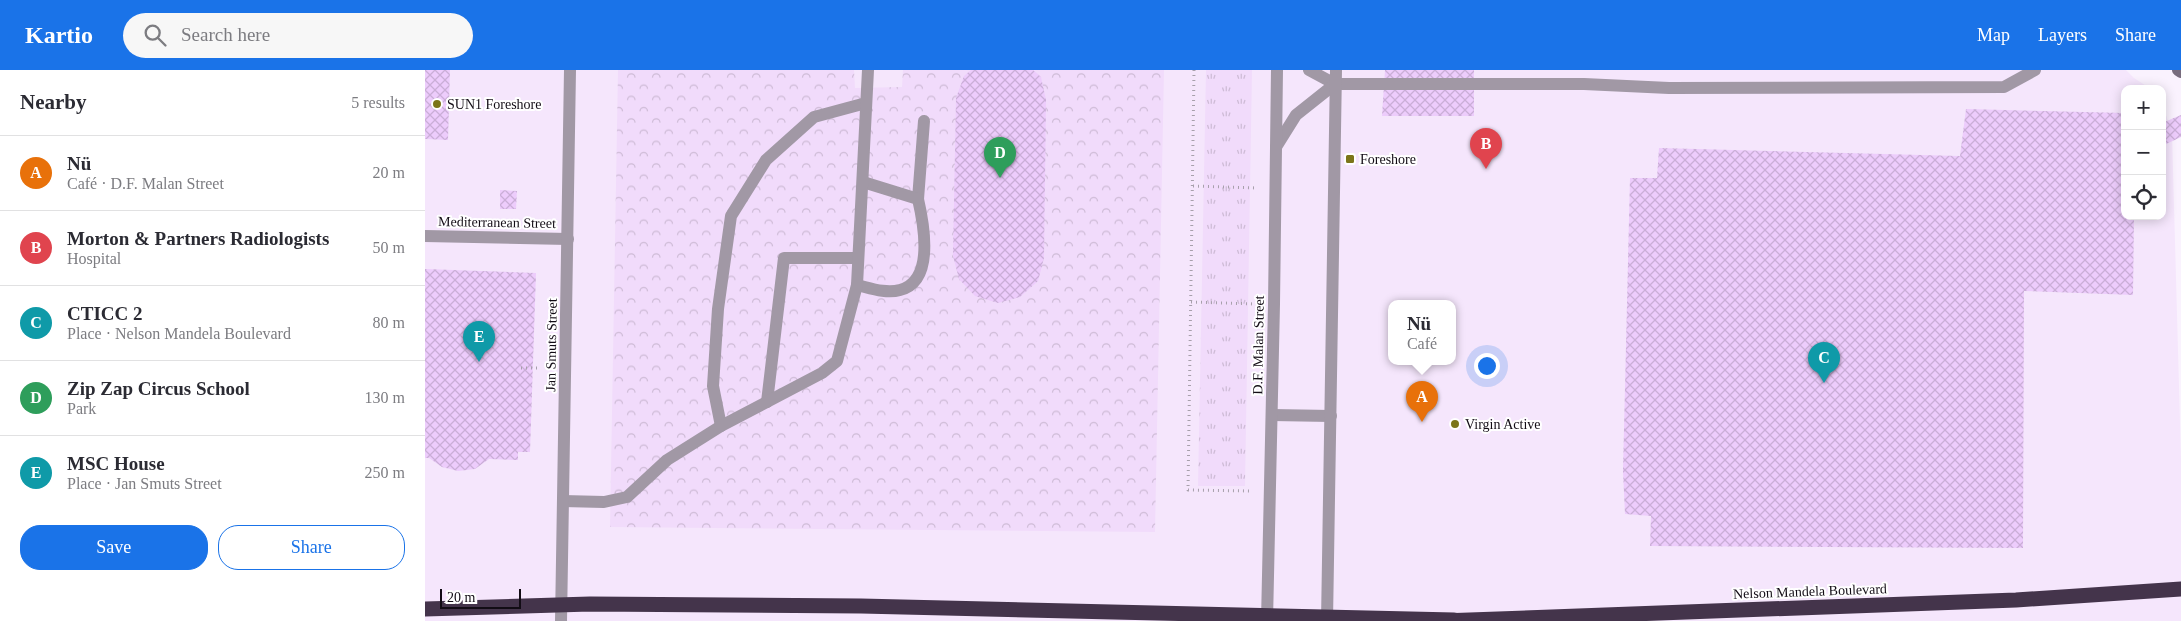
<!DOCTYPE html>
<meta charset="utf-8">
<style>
:root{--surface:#fff;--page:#f7f7f7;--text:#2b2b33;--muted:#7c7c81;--line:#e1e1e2;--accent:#1a73e8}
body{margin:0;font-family:"Times New Roman",serif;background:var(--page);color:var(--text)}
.controls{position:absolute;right:15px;top:15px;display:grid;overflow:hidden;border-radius:10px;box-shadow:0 2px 12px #0003}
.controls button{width:45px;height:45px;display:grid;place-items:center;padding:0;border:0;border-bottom:1px solid var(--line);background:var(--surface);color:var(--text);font:25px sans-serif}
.scale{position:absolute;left:15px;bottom:12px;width:81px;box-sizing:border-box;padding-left:5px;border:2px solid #120c15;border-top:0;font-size:14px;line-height:18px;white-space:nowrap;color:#120c15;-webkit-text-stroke:4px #fff;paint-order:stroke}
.you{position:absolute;left:1061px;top:295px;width:18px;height:18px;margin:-12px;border:4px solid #fff;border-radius:50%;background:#1a73e8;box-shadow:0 0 0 8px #1a73e833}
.badge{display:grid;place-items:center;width:32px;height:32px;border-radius:50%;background:var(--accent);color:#fff;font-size:16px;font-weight:700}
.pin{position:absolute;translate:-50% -41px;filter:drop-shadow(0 1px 2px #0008)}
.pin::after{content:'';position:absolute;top:26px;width:18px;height:15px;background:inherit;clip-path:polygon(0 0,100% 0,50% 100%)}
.popup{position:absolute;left:963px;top:230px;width:68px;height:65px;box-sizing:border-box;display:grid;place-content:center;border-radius:10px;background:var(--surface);filter:drop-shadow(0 1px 4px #0005);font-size:16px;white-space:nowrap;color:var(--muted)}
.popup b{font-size:19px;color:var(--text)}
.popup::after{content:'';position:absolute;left:50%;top:100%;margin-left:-10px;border:10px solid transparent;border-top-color:var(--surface)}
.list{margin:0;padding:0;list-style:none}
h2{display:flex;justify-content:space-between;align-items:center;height:65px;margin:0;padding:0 20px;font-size:21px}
h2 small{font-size:16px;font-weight:400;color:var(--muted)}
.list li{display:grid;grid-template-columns:32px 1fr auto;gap:15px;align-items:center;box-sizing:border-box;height:75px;padding:0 20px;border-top:1px solid var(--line)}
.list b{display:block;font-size:19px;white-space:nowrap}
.list p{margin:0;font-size:16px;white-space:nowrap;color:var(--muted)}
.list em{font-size:16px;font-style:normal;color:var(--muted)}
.actions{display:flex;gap:10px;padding:15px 20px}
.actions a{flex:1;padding:11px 0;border:1px solid var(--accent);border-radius:20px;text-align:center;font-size:18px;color:var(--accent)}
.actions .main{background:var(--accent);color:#fff}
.icon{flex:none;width:28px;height:28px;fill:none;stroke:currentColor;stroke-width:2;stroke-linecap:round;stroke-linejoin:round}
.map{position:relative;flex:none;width:1756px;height:551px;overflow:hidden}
header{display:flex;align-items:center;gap:30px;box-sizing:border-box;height:70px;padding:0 25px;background:var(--accent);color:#fff}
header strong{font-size:24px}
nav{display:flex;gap:28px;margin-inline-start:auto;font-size:18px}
.search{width:350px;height:45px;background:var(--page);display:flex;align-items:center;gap:12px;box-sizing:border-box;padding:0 18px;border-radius:28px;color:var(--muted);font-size:19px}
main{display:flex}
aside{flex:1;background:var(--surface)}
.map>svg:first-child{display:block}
.built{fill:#f5e6fc;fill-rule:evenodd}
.grass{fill:url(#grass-tufts)}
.park{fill:url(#park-crowns)}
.building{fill:url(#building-cross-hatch)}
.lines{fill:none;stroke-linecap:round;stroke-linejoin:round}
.path{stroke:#a7a0ab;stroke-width:3;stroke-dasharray:1 4;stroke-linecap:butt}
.service{stroke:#a198a5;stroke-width:12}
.minor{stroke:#a198a5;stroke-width:12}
.tertiary{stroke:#a198a5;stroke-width:12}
.secondary{stroke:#786c7e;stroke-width:12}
.motorway{stroke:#44344b;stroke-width:15}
.motorway-bridge{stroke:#44344b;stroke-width:15}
.poi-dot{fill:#7b7519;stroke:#fff;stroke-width:2}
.labels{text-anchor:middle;stroke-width:4;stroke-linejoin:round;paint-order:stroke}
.poi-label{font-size:14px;fill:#120c15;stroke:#fff;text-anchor:start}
.street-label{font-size:14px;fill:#120c15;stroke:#fff}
</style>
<header>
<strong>Kartio</strong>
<div class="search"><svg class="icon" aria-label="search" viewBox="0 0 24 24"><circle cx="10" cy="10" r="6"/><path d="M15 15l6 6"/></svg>Search here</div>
<nav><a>Map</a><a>Layers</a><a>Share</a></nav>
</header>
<main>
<aside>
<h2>Nearby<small>5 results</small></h2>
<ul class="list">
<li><span class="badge" style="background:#e8710a">A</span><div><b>Nü</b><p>Café · D.F. Malan Street</p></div><em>20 m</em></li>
<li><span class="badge" style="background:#e0444e">B</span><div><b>Morton &amp; Partners Radiologists</b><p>Hospital</p></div><em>50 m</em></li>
<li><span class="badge" style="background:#0f9aa8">C</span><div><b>CTICC 2</b><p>Place · Nelson Mandela Boulevard</p></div><em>80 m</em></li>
<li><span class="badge" style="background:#2e9e5b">D</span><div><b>Zip Zap Circus School</b><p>Park</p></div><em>130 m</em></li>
<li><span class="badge" style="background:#0f9aa8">E</span><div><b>MSC House</b><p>Place · Jan Smuts Street</p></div><em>250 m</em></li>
</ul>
<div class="actions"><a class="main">Save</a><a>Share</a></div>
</aside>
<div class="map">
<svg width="1756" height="551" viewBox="0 0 1756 551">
<defs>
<pattern id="grass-tufts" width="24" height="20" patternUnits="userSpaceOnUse" patternTransform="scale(1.25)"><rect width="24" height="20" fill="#f1dbfb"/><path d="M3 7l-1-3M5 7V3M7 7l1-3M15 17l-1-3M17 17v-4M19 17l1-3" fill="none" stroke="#cebbd6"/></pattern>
<pattern id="park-crowns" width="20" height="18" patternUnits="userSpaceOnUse" patternTransform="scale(1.25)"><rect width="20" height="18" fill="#f1dbfb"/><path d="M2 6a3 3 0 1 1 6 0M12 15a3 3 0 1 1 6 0" fill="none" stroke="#cebbd6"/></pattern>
<pattern id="building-cross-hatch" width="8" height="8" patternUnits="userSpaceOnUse" patternTransform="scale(1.25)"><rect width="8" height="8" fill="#edccfc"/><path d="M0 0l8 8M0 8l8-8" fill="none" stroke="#caaed7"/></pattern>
</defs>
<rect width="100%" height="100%" fill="#faf2fe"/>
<path class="built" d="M 0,0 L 1701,0 L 1709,8 L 1726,19 L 1700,19 L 1700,146 L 1737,146 L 1737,33 L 1747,63 L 1756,389 L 1756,551 L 0,551 ZM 967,233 L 1027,233 L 1027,291 L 967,291 Z"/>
<polygon class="grass" points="781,0 827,0 820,416 773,416"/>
<polygon class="park" points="193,0 429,0 430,18 477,17 478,0 739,0 730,462 185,457"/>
<g class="building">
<polygon points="0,0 25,0 23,70 0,69"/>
<polygon points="546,0 608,0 616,7 621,30 619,188 613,211 595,227 573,233 550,226 534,209 528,186 531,28 539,6"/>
<polygon points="960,0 1049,0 1049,46 957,46"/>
<polygon points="1541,39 1700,43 1700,146 1709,146 1708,225 1599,221 1598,478 1225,476 1226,446 1200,444 1198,401 1205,108 1232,108 1234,78 1535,86"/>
<polygon points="1756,45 1756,67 1737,76 1737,53"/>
<polygon points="75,120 92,121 91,139 75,139"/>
<polygon points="0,199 111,203 105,382 93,382 93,390 64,389 50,399 33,401 17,397 4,388 0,388"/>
</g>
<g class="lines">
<g class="path">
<polyline points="769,0 763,420 826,421"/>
<polyline points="768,116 832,118"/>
<polyline points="766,232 830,234"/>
<polyline points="96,298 114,298"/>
</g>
<g class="service">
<polyline points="493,129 499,51"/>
<path d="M 432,215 C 445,218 461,224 475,220 C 510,211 499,155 493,129 L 438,112"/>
<polyline points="342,332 359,188 433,188"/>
<polyline points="847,345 906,346"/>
<polyline points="296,356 288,316 293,239 306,146 341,90 389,47 441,33"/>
<polyline points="138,431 179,432 202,427 242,390 296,356 397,303 412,291 432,215 443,0"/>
</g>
<g class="minor">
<polyline points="884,0 910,14 1159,14 1244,18 1579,17 1610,0"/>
<polyline points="851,77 871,45 910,14"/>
<polyline points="0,166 143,169"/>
<polyline points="136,551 145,0"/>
</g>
<g class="tertiary">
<polyline points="842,551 849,234 852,0"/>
<polyline points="902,551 911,0"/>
</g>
<polyline class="secondary" points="1753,0 1756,2"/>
<polyline class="motorway" points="1016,551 1591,530 1756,519"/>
<polyline class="motorway-bridge" points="0,539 165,534 436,536 1029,550"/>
</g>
<g class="poi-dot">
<circle cx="12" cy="34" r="5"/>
<rect x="920" y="84" width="10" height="10" rx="2.5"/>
<circle cx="1030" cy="354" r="5"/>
</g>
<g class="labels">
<g class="poi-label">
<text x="22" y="39">SUN1 Foreshore</text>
<text x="935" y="94">Foreshore</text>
<text x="1040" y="359">Virgin Active</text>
</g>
<g class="street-label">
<text transform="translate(72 152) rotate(1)" y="5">Mediterranean Street</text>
<text transform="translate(126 275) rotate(-89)" y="5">Jan Smuts Street</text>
<text transform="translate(833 275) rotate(-89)" y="5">D.F. Malan Street</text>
<text transform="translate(1385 521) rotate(-2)" y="5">Nelson Mandela Boulevard</text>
</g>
</g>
</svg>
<div class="controls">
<button>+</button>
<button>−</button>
<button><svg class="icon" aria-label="locate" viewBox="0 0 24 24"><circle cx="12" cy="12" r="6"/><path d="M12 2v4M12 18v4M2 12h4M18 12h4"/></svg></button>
</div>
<div class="scale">20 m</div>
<div class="you"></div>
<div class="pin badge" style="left:997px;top:352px;background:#e8710a">A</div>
<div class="popup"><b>Nü</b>Café</div>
<div class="pin badge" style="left:1061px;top:99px;background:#e0444e">B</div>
<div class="pin badge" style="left:1399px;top:313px;background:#0f9aa8">C</div>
<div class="pin badge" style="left:575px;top:108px;background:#2e9e5b">D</div>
<div class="pin badge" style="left:54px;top:292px;background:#0f9aa8">E</div>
</div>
</main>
